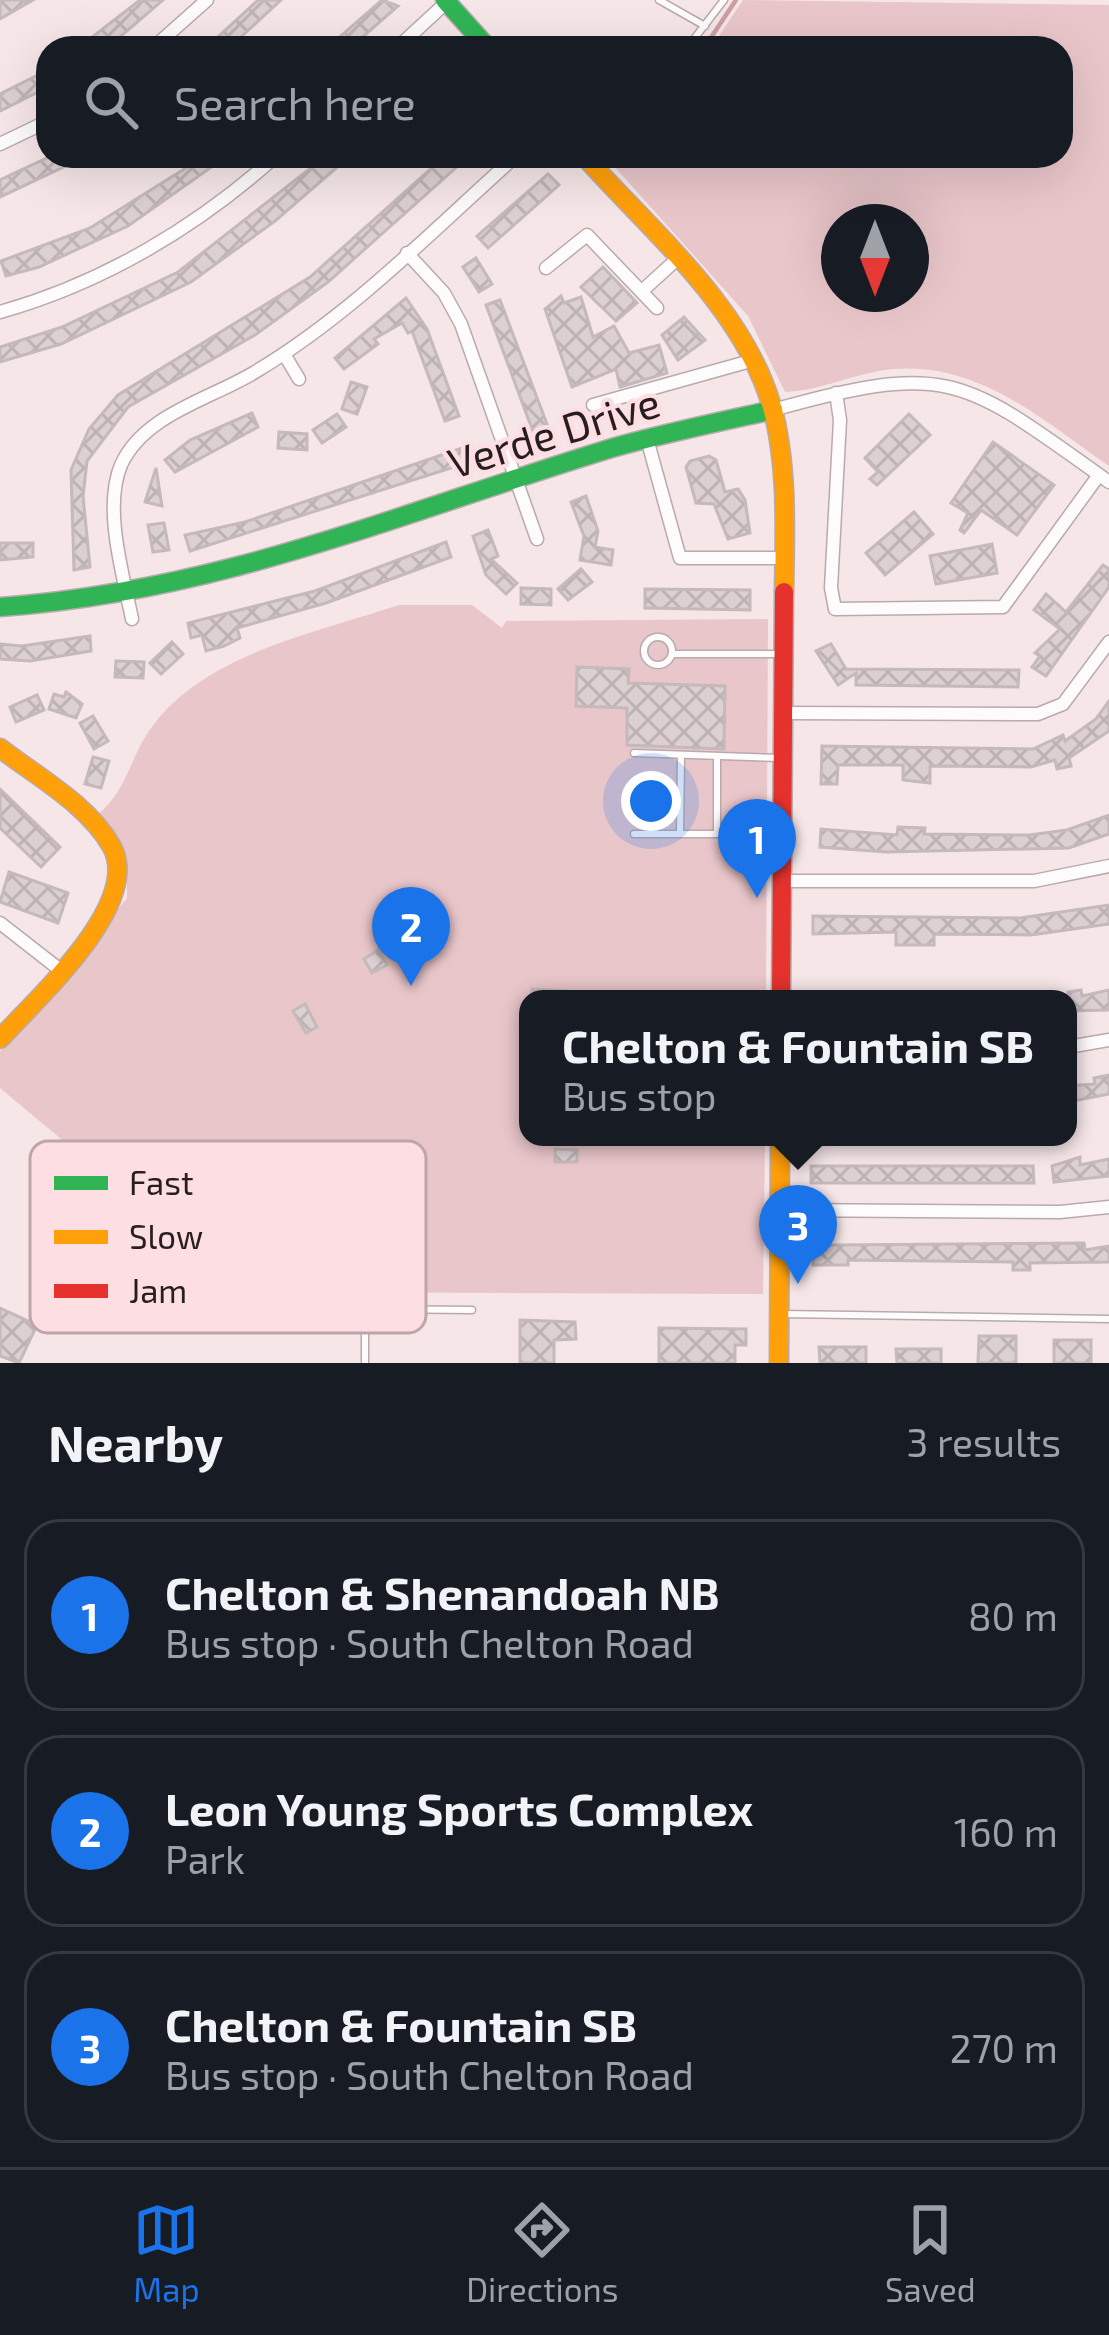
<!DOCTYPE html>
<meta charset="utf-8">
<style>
:root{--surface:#171b24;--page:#242831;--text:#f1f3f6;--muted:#9ea1a6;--line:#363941;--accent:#1a73e8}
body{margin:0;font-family:"Exo 2",sans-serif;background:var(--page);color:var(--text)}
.compass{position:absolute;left:821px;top:204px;width:108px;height:108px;border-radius:50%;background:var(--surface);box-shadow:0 12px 48px #0002;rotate:180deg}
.you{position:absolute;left:651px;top:801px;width:42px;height:42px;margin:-30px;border:9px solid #fff;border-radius:50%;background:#1a73e8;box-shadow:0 0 0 18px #1a73e833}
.badge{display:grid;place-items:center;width:78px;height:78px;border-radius:50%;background:var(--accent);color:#fff;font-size:39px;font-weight:700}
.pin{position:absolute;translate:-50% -99px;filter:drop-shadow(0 3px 6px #0008)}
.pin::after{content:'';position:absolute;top:63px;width:42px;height:36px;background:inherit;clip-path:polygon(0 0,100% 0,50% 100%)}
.popup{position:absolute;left:519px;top:990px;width:558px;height:156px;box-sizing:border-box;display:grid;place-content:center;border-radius:24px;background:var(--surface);filter:drop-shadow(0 3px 9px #0005);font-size:39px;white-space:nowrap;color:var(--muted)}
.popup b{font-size:45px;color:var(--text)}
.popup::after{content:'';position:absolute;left:50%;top:100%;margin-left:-24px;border:24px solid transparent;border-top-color:var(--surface)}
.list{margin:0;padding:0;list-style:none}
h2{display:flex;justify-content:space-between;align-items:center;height:156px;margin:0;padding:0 48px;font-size:51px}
h2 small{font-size:39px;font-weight:400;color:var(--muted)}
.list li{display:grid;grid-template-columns:78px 1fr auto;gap:36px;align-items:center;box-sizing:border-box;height:192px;margin:0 24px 24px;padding:0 24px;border:3px solid var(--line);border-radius:36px}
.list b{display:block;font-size:45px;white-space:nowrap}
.list p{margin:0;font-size:39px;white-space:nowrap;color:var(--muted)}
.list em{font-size:39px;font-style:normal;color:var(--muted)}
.icon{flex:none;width:66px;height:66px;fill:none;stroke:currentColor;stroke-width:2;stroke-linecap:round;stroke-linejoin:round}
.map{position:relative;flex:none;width:1109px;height:1363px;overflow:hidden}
.search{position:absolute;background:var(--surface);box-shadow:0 12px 48px #0002;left:36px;right:36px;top:36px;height:132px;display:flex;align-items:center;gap:30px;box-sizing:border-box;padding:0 42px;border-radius:36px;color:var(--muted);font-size:45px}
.sheet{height:804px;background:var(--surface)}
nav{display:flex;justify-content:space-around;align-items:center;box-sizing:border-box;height:168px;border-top:3px solid var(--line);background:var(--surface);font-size:33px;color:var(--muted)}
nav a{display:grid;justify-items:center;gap:6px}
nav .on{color:var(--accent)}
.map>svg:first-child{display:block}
.green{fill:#e9c6ca;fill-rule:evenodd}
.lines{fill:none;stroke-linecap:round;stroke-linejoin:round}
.stream{stroke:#ce9ea5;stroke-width:4.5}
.building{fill:url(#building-cross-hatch);stroke:#c5b9ba;stroke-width:3}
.lane-casing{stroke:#b7abac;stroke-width:9}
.street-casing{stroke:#b7abac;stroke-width:15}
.fast-casing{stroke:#b7abac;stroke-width:21}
.slow-casing{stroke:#b7abac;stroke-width:21}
.jam-casing{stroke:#b7abac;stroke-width:21}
.lane{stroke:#fefbfc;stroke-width:6}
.street{stroke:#fefbfc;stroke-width:12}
.fast{stroke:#30b455;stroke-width:18}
.slow{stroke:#ff9f0a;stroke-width:18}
.jam{stroke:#e5322d;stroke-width:18}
.labels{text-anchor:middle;stroke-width:9;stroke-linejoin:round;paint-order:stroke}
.street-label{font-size:42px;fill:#281e1f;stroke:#fddfe3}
.key{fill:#fddfe3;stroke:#bda5a8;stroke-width:3}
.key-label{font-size:33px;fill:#281e1f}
</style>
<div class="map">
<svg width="1109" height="1363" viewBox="0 0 1109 1363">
<defs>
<pattern id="building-cross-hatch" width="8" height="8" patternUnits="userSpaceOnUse" patternTransform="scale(3)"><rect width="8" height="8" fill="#dcd0d2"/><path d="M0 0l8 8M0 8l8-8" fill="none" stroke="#bdb2b4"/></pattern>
</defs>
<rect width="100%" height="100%" fill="#f6e6e8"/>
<g class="green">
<path d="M 743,0 L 1109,5 L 1109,466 C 1044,421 979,362 894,369 C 857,372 821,391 785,392 L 748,316 L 605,156 L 1061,156 L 1061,48 L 711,48 ZM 839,222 L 911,222 L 911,294 L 839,294 Z"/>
<path d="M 399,605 L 472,605 L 502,628 L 506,621 L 768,619 L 766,999 L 528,999 L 528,1137 L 765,1137 L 763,1294 L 291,1292 L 200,1255 L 0,1088 L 0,1052 L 127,898 L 127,857 L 114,833 L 95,817 C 132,787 127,756 158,719 C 215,651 319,632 399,605 Z"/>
</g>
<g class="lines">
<polyline class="stream" points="704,48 736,0"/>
</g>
<g class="building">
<polygon points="0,0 33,0 0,19"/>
<polygon points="140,0 163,0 107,48 78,48"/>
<polygon points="258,0 281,0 229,48 206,48"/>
<polygon points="382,0 398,6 350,48 327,48"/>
<polygon points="48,70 48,87 0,111 0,94"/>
<polygon points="51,156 87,156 0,197 0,180"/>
<polygon points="205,156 227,156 128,226 39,267 6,276 1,261 90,228"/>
<polygon points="326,156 350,156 275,221 191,282 61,344 0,362 0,347 62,327 178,272"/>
<polygon points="445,156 469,156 328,282 255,335 128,407 87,461 83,496 90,567 74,570 71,470 89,429 118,395 310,277"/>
<polygon points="548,174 559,185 488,248 477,236"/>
<polygon points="476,258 492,284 479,292 463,267"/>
<polygon points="603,267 637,303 616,321 581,287"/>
<polygon points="561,296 564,303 581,297 593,337 614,326 629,353 659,345 667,373 620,387 616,369 572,387 545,309"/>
<polygon points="406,298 427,329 459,416 445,421 412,331 408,333 402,323 374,339 378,344 344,369 335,358"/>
<polygon points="500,300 550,432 535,437 486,305"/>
<polygon points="684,317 705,340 678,360 662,335"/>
<polygon points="351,382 367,387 357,414 342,409"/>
<polygon points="252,413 258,427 175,472 165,460 190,440"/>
<polygon points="337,414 346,427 322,443 313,430"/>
<polygon points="909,414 930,435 877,485 870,479 878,472 865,458"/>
<polygon points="279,432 307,434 307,450 278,448"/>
<polygon points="993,442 1054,485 1017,535 981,510 964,533 960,530 968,513 951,503"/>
<polygon points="471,445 476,460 190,551 185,535 245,522"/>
<polygon points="709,456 716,460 725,492 738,489 745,500 750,533 728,539 714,504 696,503 686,467 690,461"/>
<polygon points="156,468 162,506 145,502"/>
<polygon points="586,496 598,531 595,547 613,550 611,565 580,560 584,536 571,502"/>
<polygon points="914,512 933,534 885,575 866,553"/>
<polygon points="164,523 169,550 153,552 148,525"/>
<polygon points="488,530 498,556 491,559 517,583 506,594 486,575 473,536"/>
<polygon points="446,542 451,557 326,603 237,628 240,638 224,646 206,651 202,635 191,638 188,623 315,591"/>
<polygon points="0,543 33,543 33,557 0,560"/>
<polygon points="992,544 997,573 936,584 930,556"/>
<polygon points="1103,565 1109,569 1109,587 1046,676 1032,667 1040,656 1035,653 1060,629 1034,610 1046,594 1066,612"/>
<polygon points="581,569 592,582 568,600 558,589"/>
<polygon points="521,588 551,589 551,605 521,604"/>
<polygon points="645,589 750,590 750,610 645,608"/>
<polygon points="90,636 91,651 30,661 0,659 0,644 22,646"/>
<polygon points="172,642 183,654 161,674 150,663"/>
<polygon points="831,644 846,669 1019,670 1018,687 856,685 856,673 838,685 816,651"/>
<polygon points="116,661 144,662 143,678 115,677"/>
<polygon points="577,667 629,669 628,683 725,686 724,749 627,745 627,708 576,706"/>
<polygon points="66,692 82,704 76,718 49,709 54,694 64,697"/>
<polygon points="37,695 44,710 16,722 10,707"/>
<polygon points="1109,701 1109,731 1069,758 1071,766 1057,769 1055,760 1031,767 930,766 930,783 903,780 903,765 838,765 837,784 821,784 822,746 1033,749 1063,735 1065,741 1096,719"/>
<polygon points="93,716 108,741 94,749 80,723"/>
<polygon points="93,757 109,761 101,788 85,784"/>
<polygon points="0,789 60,847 41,867 0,828"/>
<polygon points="1109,815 1109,834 1069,848 886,852 820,847 821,829 897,835 898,827 925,828 924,834 1029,835 1067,830"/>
<polygon points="9,872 68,893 58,923 0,902"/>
<polygon points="1109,905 1109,924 1031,935 934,934 934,945 896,945 896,932 813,934 813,916 1020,918"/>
<polygon points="378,950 387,965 372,973 364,959"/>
<polygon points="532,989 568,991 568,999 531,999"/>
<polygon points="1081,990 1082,996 1109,990 1109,1010 1068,1011 1068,992"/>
<polygon points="305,1004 317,1027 306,1033 293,1011"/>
<polygon points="1109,1075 1109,1094 1068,1102 1068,1086 1095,1084 1094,1078"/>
<polygon points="555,1149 577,1150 577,1162 555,1162"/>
<polygon points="1080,1157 1080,1165 1109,1159 1109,1176 1054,1182 1052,1166"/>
<polygon points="811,1166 1033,1166 1034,1183 811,1183"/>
<polygon points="263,1231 280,1246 259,1268 243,1253"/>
<polygon points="1084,1243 1085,1250 1109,1246 1109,1262 1030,1263 1030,1270 1013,1270 1013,1262 848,1260 848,1265 813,1265 813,1248 833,1245"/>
<polygon points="0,1308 37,1325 19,1363 0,1356"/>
<polygon points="520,1320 575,1322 576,1339 554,1340 554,1363 520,1363"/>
<polygon points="659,1328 746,1329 746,1345 735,1345 735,1363 659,1363"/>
<polygon points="979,1336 1016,1336 1016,1363 978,1363"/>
<rect x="1054" y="1340" width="37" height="23"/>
<polygon points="819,1347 866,1347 866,1363 820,1363"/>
<polygon points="896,1349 941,1349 941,1363 897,1363"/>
</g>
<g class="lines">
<g class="lane-casing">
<g id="lane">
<polyline points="659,0 705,26"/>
<polyline points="671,47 673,48"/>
<polyline points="687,48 724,0"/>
<circle cx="658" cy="651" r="14"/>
<polyline points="672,654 782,654"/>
<polyline points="634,753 780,758"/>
<polyline points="634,834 717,834 717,757"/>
<polyline points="680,834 681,757"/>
<polyline points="783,1314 1109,1319"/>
<polyline points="365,1363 365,1309 472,1310"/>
</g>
</g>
<g class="street-casing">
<g id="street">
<polyline points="153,48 207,0"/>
<polyline points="397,48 449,0"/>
<polyline points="0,144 48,121"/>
<polyline points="407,253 444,293 461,324 537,539"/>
<polyline points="546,268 587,235 657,308"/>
<polyline points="642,291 676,260"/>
<path d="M 0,312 C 103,283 197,227 276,156"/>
<polyline points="284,354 299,379"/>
<polyline points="836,393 840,420 831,588 835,609 1003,607 1099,475"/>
<polyline points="593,405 754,360"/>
<path d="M 773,410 C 951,360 963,378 1109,482"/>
<polyline points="647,439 680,558 786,558"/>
<path d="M 132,619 C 123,574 103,508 121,465 C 144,414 211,399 255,372 C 352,314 432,231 516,156"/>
<polyline points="784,713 1038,714 1063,704 1109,642"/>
<polyline points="782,881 1034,881 1109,866"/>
<polyline points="0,923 59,969"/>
<polyline points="1068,1047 1109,1040"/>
<polyline points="780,1210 1060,1212 1109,1207"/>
</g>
</g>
<g class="fast-casing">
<g id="fast">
<polyline points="445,0 488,48"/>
<path d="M 0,607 C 223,591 402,512 612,448 C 665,433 719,422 773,410"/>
</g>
</g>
<g class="slow-casing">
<g id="slow">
<path d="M 584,156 C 651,231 744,308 772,407 C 788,465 785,533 784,592"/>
<path d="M 0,748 C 36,776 89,805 112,847 C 143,904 35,1000 0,1039"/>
<polyline points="779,1363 780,1137"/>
</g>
</g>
<g class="jam-casing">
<polyline id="jam" points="781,999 784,592"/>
</g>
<use href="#lane" class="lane"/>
<use href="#street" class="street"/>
<use href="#fast" class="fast"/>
<use href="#slow" class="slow"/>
<use href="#jam" class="jam"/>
</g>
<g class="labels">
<g class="street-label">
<text transform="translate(554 433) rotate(-17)" y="15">Verde Drive</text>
</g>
</g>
<rect x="30" y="1141" width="396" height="192" rx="18" class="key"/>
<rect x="54" y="1176" width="54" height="14" fill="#30b455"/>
<rect x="54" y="1230" width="54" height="14" fill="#ff9f0a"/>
<rect x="54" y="1284" width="54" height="14" fill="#e5322d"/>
<g class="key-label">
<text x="129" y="1195">Fast</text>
<text x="129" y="1249">Slow</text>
<text x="129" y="1303">Jam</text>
</g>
</svg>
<svg class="compass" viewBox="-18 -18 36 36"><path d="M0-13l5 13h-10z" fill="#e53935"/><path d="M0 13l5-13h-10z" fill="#9ea1a6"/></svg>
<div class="you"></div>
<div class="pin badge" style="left:757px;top:898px">1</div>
<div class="pin badge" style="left:411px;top:986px">2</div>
<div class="pin badge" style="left:798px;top:1284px">3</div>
<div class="popup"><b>Chelton &amp; Fountain SB</b>Bus stop</div>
<div class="search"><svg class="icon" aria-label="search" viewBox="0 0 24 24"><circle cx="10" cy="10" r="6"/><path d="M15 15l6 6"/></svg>Search here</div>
</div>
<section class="sheet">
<h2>Nearby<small>3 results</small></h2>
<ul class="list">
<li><span class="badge">1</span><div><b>Chelton &amp; Shenandoah NB</b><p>Bus stop · South Chelton Road</p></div><em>80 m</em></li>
<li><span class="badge">2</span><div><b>Leon Young Sports Complex</b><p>Park</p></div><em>160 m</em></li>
<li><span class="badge">3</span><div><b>Chelton &amp; Fountain SB</b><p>Bus stop · South Chelton Road</p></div><em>270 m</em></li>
</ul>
</section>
<nav>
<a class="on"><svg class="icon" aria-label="map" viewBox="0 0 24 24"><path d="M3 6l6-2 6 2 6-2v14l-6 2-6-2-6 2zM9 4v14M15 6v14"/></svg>Map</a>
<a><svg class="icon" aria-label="directions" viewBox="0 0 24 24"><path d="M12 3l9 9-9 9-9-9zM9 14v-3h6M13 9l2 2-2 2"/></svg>Directions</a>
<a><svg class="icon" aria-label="saved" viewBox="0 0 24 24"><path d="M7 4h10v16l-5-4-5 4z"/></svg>Saved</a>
</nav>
